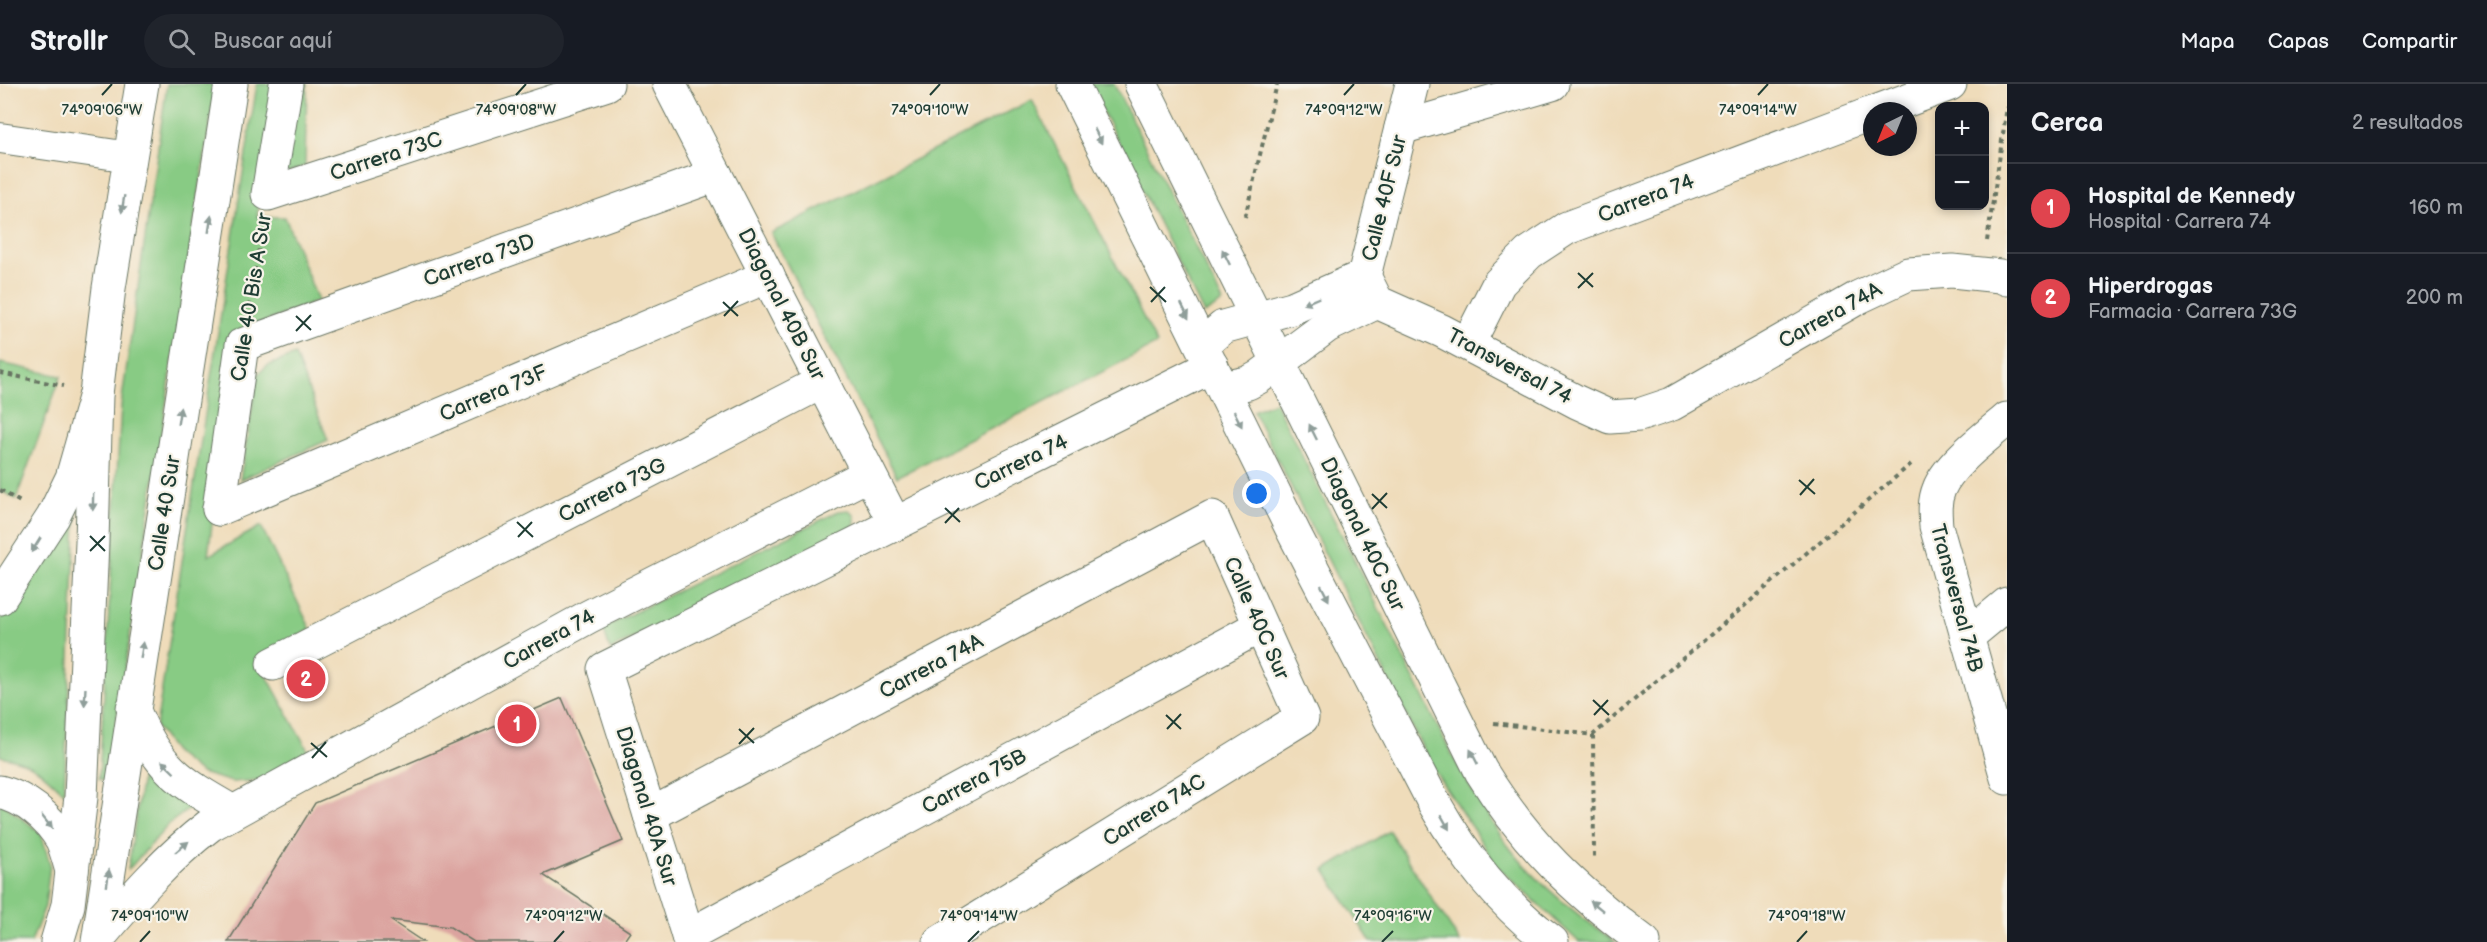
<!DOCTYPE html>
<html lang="es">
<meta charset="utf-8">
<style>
:root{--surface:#171b24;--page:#20242c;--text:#f1f3f6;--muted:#9ea1a6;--line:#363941;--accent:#ea580c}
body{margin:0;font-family:"Balsamiq Sans",sans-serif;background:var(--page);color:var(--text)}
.controls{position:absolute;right:18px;top:18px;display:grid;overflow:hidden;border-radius:12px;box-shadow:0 3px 9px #0003}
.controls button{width:54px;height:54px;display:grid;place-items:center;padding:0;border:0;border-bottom:2px solid var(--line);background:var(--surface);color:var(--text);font:30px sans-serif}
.compass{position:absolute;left:1863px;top:18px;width:54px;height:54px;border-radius:50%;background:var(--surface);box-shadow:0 3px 9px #0003;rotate:223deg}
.you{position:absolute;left:1257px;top:410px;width:21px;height:21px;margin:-15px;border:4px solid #fff;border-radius:50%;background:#1a73e8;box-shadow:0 0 0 9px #1a73e833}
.badge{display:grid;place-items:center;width:39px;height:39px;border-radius:50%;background:var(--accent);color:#fff;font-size:20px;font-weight:700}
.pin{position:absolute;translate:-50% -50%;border:3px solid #fff;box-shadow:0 2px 6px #0006}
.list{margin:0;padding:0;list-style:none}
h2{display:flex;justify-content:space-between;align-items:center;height:78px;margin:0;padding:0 24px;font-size:26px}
h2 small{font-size:20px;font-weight:400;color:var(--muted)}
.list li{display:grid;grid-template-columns:39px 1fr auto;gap:18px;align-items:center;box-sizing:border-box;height:90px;padding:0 24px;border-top:2px solid var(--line)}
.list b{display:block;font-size:22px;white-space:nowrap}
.list p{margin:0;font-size:20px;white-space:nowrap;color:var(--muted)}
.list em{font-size:20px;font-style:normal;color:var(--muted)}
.icon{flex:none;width:33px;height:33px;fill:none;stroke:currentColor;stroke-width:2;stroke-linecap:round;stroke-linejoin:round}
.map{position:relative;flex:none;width:2007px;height:858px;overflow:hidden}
header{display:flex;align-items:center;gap:36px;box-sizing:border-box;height:84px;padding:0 30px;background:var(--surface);border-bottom:2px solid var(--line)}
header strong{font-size:28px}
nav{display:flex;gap:33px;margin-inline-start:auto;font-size:21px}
.search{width:420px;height:54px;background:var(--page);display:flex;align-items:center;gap:15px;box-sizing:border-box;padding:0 21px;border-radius:33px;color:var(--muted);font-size:22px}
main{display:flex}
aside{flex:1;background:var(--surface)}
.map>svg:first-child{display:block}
.green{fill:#88cb84;stroke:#54845c;stroke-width:1.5}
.building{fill:#dba39f}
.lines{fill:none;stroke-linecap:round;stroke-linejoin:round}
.pedestrian-casing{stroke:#687563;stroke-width:32}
.minor-casing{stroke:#687563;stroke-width:35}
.tertiary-casing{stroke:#687563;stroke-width:35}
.primary-casing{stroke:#687563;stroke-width:35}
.path{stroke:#687563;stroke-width:4;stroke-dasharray:4.5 4.5;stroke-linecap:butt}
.pedestrian{stroke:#fff;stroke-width:30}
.minor{stroke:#fff;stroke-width:33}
.tertiary{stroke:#fff;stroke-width:33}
.primary{stroke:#fff;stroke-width:33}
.oneway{fill:#8f9e9a}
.ticks{fill:none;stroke:#1f3d34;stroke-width:2}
.labels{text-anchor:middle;stroke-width:4.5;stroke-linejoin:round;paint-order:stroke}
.street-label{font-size:21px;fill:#1f3d34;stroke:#f7f3e8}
.ticks-label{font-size:15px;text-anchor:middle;fill:#1f3d34;stroke:#f7f3e8;stroke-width:4.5;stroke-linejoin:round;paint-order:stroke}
</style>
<header>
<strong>Strollr</strong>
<div class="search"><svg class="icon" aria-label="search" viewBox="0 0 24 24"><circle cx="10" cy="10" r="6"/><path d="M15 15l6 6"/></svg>Buscar aquí</div>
<nav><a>Mapa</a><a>Capas</a><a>Compartir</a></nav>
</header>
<main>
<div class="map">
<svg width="2007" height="858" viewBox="0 0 2007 858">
<rect width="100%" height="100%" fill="#f7f3e8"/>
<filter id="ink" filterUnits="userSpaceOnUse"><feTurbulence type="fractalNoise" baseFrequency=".0167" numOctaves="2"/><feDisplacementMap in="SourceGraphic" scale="12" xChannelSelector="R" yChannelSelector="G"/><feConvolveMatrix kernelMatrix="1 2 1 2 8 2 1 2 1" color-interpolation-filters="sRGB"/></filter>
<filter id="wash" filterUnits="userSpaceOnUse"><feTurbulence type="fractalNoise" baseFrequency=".008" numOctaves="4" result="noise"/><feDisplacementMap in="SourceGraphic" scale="24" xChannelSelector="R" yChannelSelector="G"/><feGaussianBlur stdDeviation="1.35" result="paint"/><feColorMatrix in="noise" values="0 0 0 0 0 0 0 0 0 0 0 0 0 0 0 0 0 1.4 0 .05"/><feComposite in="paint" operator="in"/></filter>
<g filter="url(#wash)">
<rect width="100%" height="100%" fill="#efdcba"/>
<g class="green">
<polygon points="167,0 216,0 107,698 99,695 121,322"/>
<polygon points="257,0 279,0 257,133 285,133 318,217 236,249 208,472 261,442 311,546 257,574 310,670 262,696 232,698 201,689 175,669 156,643"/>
<polygon points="295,0 307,0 305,82 283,90"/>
<polygon points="1089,0 1114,0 1223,218 1204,230"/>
<polygon points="1032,16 1157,260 897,393 771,149"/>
<polygon points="295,271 328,356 240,396 258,290 267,282"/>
<polygon points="0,279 61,292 16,415 0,406"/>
<path d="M 1275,318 L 1454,675 C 1472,706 1490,739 1513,768 C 1540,801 1581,834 1616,858 L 1579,858 L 1497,782 L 1434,686 L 1253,327 Z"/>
<path d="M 77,413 L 64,709 C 41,686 32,678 0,672 L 0,535 Z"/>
<polygon points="849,426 855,432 855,440 849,446 610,566 603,544 839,427"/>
<polygon points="145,671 193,722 170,739 128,786"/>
<polygon points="0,718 41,749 50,780 45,822 31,858 0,858"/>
<polygon points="1389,747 1460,858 1371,858 1325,786"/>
</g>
<g id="blocks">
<polygon class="building" points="562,614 623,757 543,791 630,848 623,858 474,858 450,843 390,836 423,858 228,858 315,719"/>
</g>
</g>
<g filter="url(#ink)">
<use href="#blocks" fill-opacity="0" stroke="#687563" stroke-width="1.5"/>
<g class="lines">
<g class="pedestrian-casing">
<polyline id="pedestrian" points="0,54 130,73"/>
</g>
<g class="minor-casing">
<g id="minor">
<polyline points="286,0 268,110 607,0"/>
<polyline points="669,0 895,440"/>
<polyline points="1878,27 1950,0"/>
<polyline points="1401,44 1552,0"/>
<polyline points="1364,192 1377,218 1442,247 1577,318 1610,333 1639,331 1672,320 1859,213 1908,190 1952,187 2000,192 2007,195"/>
<polyline points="1364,192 1412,0"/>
<polyline points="1468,260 1499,199 1529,169 1567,144 1872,29"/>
<polyline points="1202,261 1223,243 1292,224 1364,192"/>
<polyline points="1223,304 1248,299 1259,293 1327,242 1377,218"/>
<path d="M 2007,335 C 1987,352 1948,381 1939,405 C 1934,417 1935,429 1936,442 L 2007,694"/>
<polyline points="219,425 242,261 716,91"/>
<polyline points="219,425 768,192"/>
<polyline points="1967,553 2007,520"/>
<polyline points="273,580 822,298"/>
<path d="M 133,624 C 156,683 180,698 233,728"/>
<polyline points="650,731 1212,433 1302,634 940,858"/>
<path d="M 100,852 C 134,812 168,773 210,741 L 588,533 L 869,390"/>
<polyline points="688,852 1260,542"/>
<polyline points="690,858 604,585 1212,282"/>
</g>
</g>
<g class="tertiary-casing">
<g id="tertiary">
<path d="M 1072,0 L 1295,451 L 1434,719 C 1466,775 1500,819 1552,858"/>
<path d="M 1141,0 L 1481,687 C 1526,760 1576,807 1644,858"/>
<polyline points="57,858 68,821 81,713 92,458 96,310 109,204 142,0"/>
<polyline points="98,858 231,0"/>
</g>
</g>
<g class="primary-casing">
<g id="primary">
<polyline points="0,514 53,433 72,394 96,310"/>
<path d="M 0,708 C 25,714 49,733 62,756 C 66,765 69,777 72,787"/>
</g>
</g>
<g class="path">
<polyline points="1245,133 1277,0"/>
<polyline points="1987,157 2007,23"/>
<polyline points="249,223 263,142"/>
<polyline points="0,289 64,302"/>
<polyline points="0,406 22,419"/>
<polyline points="1494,639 1593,651 1911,380 1913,381"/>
<polyline points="1593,651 1594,773"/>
</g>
<use href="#pedestrian" class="pedestrian"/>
<use href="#minor" class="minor"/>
<use href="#tertiary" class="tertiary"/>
<use href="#primary" class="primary"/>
</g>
<defs><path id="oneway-solid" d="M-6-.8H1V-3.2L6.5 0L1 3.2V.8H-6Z" transform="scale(1.5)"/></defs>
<g class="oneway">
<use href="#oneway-solid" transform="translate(1098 52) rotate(64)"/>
<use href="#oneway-solid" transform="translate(123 120) rotate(99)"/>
<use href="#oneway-solid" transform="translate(210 140) rotate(-81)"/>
<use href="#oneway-solid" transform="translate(1226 173) rotate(-116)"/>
<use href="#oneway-solid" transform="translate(1311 217) rotate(157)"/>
<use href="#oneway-solid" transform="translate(1185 227) rotate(64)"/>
<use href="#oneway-solid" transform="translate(179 332) rotate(-81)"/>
<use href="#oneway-solid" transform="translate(1238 335) rotate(63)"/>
<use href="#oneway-solid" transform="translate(1313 348) rotate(-116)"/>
<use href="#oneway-solid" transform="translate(93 418) rotate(91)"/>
<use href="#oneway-solid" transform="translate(36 461) rotate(122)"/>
<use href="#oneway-solid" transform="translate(1325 509) rotate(63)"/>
<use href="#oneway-solid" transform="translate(142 566) rotate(-81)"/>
<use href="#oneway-solid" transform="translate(85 613) rotate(93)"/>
<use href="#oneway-solid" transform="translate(1474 673) rotate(-117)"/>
<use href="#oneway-solid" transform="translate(168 683) rotate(-136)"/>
<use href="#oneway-solid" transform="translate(47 738) rotate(51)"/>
<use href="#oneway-solid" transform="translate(1445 738) rotate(60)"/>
<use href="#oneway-solid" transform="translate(182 763) rotate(-39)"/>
<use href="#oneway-solid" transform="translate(108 794) rotate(-82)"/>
<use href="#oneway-solid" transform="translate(1597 822) rotate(-141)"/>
</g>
</g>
<path class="ticks" d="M 102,11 L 112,0M 516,11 L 526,0M 930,11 L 940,0M 1344,11 L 1354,0M 1758,11 L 1768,0M 1578,189 L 1593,203M 1150,203 L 1166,218M 1578,204 L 1593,189M 723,218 L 738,232M 1151,218 L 1165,203M 296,232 L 311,246M 724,232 L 738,217M 296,247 L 311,231M 1799,396 L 1815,410M 1372,410 L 1387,424M 1800,411 L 1814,395M 945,424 L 960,438M 1372,425 L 1387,409M 517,438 L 533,453M 945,439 L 959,424M 90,452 L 105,467M 518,453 L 532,438M 90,467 L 105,452M 1593,616 L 1609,631M 1166,631 L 1181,645M 1594,631 L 1608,616M 739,645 L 754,659M 1167,645 L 1181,630M 311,659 L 327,673M 739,660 L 754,644M 312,674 L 326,658M 140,858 L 150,847M 554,858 L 564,847M 968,858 L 979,847M 1382,858 L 1393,847M 1797,858 L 1807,847"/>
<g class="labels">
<g class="street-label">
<text transform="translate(386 72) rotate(-18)" y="7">Carrera 73C</text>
<text transform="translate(1384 114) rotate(-76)" y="7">Calle 40F Sur</text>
<text transform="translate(1646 114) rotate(-21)" y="7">Carrera 74</text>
<text transform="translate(479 176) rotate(-20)" y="7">Carrera 73D</text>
<text transform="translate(251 213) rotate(-81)" y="7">Calle 40 Bis A Sur</text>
<text transform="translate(782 220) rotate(63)" y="7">Diagonal 40B Sur</text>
<text transform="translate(1830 231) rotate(-29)" y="7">Carrera 74A</text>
<text transform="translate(1510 282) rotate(28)" y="7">Transversal 74</text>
<text transform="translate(493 309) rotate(-23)" y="7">Carrera 73F</text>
<text transform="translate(1021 378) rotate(-26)" y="7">Carrera 74</text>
<text transform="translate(612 406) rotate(-27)" y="7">Carrera 73G</text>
<text transform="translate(164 429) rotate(-81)" y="7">Calle 40 Sur</text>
<text transform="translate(1363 450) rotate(64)" y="7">Diagonal 40C Sur</text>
<text transform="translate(1957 514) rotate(75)" y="7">Transversal 74B</text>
<text transform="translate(1257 534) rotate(66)" y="7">Calle 40C Sur</text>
<text transform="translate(549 555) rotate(-29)" y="7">Carrera 74</text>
<text transform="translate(931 582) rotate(-28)" y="7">Carrera 74A</text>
<text transform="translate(974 697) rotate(-28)" y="7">Carrera 75B</text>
<text transform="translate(647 722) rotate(73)" y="7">Diagonal 40A Sur</text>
<text transform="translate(1154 726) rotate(-32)" y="7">Carrera 74C</text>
</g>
</g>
<g class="ticks-label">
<text x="516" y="31">74°09'08"W</text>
<text x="102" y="31">74°09'06"W</text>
<text x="930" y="31">74°09'10"W</text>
<text x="1344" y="31">74°09'12"W</text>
<text x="1758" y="31">74°09'14"W</text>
<text x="150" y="837">74°09'10"W</text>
<text x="564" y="837">74°09'12"W</text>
<text x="979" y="837">74°09'14"W</text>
<text x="1393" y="837">74°09'16"W</text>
<text x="1807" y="837">74°09'18"W</text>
</g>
</svg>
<div class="controls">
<button>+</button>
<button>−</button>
</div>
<svg class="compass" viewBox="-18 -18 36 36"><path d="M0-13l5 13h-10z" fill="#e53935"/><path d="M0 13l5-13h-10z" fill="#9ea1a6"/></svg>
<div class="you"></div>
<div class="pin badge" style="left:517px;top:640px;background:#e0444e">1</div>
<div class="pin badge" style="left:306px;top:595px;background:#e0444e">2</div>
</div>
<aside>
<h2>Cerca<small>2 resultados</small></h2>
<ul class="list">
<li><span class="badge" style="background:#e0444e">1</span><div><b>Hospital de Kennedy</b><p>Hospital · Carrera 74</p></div><em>160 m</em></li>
<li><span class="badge" style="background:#e0444e">2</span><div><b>Hiperdrogas</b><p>Farmacia · Carrera 73G</p></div><em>200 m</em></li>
</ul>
</aside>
</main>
